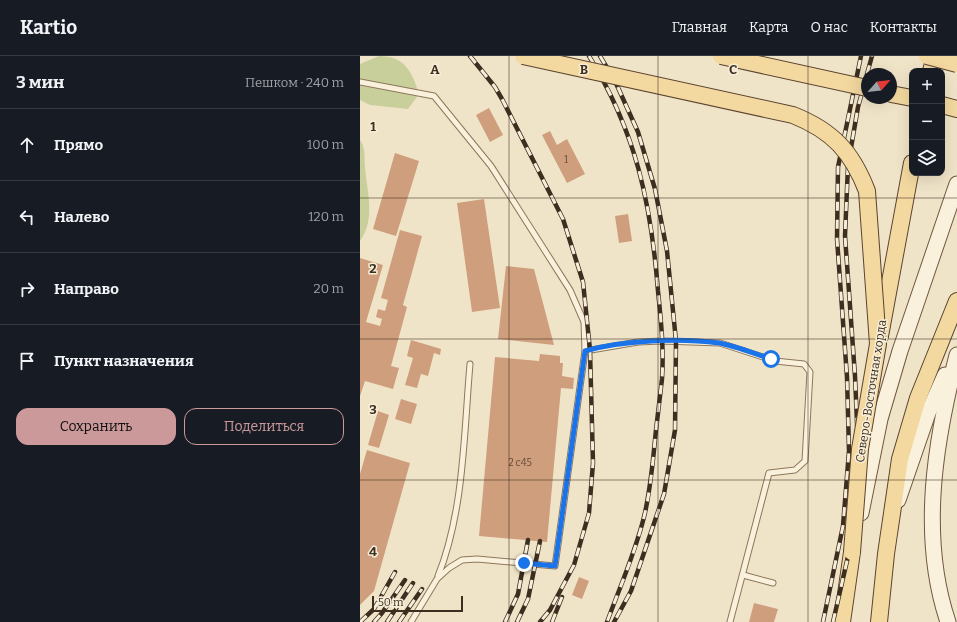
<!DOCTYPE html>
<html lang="ru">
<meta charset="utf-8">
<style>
:root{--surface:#171b24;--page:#242831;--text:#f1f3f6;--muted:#9ea1a6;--line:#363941;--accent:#cc999b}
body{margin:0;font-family:Bitter,serif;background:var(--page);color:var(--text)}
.controls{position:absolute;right:12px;top:12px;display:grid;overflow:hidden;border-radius:8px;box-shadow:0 4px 16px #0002}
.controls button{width:36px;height:36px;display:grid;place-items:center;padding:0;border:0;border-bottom:1px solid var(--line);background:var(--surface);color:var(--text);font:20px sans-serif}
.compass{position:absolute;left:501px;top:12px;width:36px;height:36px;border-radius:50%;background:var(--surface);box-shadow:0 4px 16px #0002;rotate:63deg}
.scale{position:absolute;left:12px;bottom:10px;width:91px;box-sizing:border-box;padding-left:4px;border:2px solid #3d2e20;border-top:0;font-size:11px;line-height:14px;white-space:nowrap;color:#3d2e20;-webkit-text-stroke:3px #f7eed8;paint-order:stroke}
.stop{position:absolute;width:12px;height:12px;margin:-9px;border:3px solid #1a73e8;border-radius:50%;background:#fff}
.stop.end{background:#1a73e8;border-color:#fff;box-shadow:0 1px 4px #0008}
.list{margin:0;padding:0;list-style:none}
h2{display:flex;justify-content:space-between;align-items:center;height:52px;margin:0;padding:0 16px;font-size:17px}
h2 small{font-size:13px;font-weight:400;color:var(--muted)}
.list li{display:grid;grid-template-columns:26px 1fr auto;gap:12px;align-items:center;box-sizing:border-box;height:72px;padding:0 16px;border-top:1px solid var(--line)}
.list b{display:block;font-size:15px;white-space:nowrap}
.list em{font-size:13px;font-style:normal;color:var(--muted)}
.actions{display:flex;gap:8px;padding:12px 16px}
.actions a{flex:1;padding:9px 0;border:1px solid var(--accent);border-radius:12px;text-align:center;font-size:14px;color:var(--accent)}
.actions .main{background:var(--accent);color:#111}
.icon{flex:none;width:22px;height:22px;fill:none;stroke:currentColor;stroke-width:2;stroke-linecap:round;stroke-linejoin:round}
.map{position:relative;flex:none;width:597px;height:566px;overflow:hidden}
header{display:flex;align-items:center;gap:24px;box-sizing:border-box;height:56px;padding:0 20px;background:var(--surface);border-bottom:1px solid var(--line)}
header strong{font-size:19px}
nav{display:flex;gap:22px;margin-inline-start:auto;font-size:14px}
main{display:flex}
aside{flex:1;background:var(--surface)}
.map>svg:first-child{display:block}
.green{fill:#c9cf9b}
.building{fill:#cf9f7d}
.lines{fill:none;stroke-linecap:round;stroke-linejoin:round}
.service-casing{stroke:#8d765c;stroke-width:7}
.secondary-casing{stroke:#6f573f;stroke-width:17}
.primary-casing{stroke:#5b4430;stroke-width:18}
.service{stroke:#faf1dc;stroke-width:5}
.secondary{stroke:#faf1dc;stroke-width:15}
.primary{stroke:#f3d9a0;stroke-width:16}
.rail-casing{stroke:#3d2e20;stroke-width:4.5}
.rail{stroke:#f7eed8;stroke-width:3;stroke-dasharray:9;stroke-linecap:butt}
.primary-bridge-casing{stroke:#5b4430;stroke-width:18;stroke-linecap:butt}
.primary-bridge{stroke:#f3d9a0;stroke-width:16}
.route{stroke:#1a73e8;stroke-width:5}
.grid{fill:none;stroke:#3d2e20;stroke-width:1;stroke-opacity:0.55}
.labels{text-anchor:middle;stroke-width:3;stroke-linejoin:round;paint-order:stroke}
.number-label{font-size:10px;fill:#624a37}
.street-label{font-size:12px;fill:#3d2e20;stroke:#f7eed8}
.grid-label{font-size:13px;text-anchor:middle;font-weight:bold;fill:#3d2e20;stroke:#f7eed8;stroke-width:3;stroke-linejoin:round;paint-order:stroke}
</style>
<header>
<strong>Kartio</strong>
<nav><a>Главная</a><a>Карта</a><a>О нас</a><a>Контакты</a></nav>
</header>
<main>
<aside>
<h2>3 мин<small>Пешком · 240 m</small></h2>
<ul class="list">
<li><svg class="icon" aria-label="ahead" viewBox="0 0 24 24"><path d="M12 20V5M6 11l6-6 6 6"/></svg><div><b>Прямо</b></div><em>100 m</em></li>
<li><svg class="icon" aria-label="left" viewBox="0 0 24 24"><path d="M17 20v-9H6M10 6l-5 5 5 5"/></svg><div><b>Налево</b></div><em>120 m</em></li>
<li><svg class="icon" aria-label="right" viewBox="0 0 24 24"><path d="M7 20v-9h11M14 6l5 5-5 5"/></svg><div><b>Направо</b></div><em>20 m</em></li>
<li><svg class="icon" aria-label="arrive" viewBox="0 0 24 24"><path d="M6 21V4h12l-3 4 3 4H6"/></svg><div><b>Пункт назначения</b></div></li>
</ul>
<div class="actions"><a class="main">Сохранить</a><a>Поделиться</a></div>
</aside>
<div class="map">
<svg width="597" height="566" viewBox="0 0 597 566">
<rect width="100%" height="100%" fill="#f0e4c8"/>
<g class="green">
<path d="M 19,0 C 45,0 52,16 59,38 L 48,53 L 10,49 L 0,44 L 0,8 Z"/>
<path d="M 0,84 C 6,92 4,101 5,111 C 7,136 16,163 0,185 Z"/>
</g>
<g class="building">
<polygon points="129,52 143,79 130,86 116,59"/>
<polygon points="190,75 197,89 207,83 225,118 207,127 182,79"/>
<polygon points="35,97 59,105 36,180 13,173"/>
<polygon points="124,143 140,252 112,256 97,147"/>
<polygon points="268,158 272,185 259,187 255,160"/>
<polygon points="40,174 62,180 43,249 47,251 31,310 39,312 33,333 5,325 0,340 0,202 23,209 6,266 20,270 22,263 16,261 18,253 25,255 28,244 21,242"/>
<polygon points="146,210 174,213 194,289 138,283"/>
<polygon points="51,284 81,293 80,299 74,297 68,320 61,318 57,332 45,329 53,302 47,300"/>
<polygon points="180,298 200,300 200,307 203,307 202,320 214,322 213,333 201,332 187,486 119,480 135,301 179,305"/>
<polygon points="41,343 57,348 51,368 35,363"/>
<polygon points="18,355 29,359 19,392 8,389"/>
<polygon points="7,394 50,407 14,535 0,549 0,418"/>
<polygon points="219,521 229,525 222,543 212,539"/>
<polygon points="394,547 418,553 414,566 389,566"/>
</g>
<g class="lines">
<g class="service-casing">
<g id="service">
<polyline points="0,26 74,40 131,110 210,234 224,266 225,295 195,510 117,503 102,504 89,512 77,523 51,566"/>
<polyline points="225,295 278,286 302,285 360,287 415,305 444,308 450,316 445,405 435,414 409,417 370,566"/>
<polyline points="383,519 413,527"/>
<path d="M 78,520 C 104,456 104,376 110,308"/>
</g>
</g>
<g class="secondary-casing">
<g id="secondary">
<polyline points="538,444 568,357 585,319"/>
<polyline points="501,457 520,363 540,295 597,128"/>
<path d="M 588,566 C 559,480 575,385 597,299"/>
</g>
</g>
<g class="primary-casing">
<g id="primary">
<polyline points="571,15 575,0"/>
<polyline points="531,38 552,42"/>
<polyline points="582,49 597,53"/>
<polyline points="520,280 552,107"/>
<polyline points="482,566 492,496"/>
<polyline points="519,566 526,498 540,403 558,342 597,245"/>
</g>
</g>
<use href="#service" class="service"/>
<use href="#secondary" class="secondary"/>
<use href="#primary" class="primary"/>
<g class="rail-casing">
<g id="rail">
<polyline points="110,0 135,31 142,43 203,163 223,226 230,294 233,407 229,457 214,509 190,554 180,566"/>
<path d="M 229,0 C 276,76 291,147 298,235 C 301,264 304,294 302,323 C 300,340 298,357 296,374 C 293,403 291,432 284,461 C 275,497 260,531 247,566"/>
<polyline points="240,0 255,25 278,76 295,133 307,195 316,285 315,374 304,438 271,535 254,566"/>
<polyline points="507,18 512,0"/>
<polyline points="0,566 14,553 35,516"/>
<polyline points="14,566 22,557 45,524"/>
<polyline points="27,566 53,527"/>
<polyline points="39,566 62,533"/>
<polyline points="145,566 158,538 168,484"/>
<polyline points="157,566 168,543 180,485"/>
<polyline points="192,566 202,541"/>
<polyline points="463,566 483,470 489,395 487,321 477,183 478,111 501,0"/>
<polyline points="473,566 495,470 498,390 495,320 485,180 488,109 498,51 507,19"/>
</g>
</g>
<use href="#rail" class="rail"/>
<g class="primary-bridge-casing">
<g id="primary-bridge">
<path d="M 163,0 L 433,59 C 473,75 492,96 507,135 L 518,288 L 500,393 L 492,496"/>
<polyline points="361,0 507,32"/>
<polyline points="567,0 597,8"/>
</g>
</g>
<use href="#primary-bridge" class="primary-bridge"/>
</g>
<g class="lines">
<path class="route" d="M 164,507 L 195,510 L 225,295 C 263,284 319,282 359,287 C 376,290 395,298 411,303"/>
</g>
<path class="grid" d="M 149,0 L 149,566M 298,0 L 298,566M 448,0 L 448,566M 0,142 L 597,142M 0,283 L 597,283M 0,424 L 597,424"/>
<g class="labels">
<g class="number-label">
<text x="206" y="107">1</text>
<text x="160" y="410">2 с45</text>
</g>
<g class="street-label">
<text transform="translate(511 335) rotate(-81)" y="4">Северо-Восточная хорда</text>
</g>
</g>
<g class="grid-label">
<text x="75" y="18">A</text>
<text x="224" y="18">B</text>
<text x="373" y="18">C</text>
<text x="13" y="75">1</text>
<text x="13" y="217">2</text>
<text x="13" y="358">3</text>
<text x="13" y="500">4</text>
</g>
</svg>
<div class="controls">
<button>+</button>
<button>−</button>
<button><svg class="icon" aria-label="layers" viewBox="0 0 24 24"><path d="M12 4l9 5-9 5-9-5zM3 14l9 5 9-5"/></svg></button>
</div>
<svg class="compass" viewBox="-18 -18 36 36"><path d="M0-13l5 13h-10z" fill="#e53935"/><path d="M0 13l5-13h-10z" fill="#9ea1a6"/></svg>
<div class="scale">50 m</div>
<div class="stop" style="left:411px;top:303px"></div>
<div class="stop end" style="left:164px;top:507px"></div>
</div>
</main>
